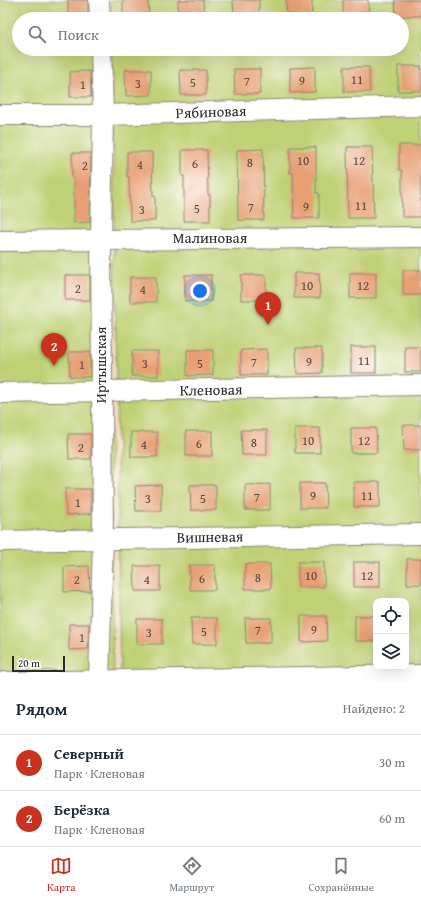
<!DOCTYPE html>
<html lang="ru">
<meta charset="utf-8">
<style>
:root{--surface:#fff;--page:#f2f2f3;--text:#1f2937;--muted:#747a83;--line:#e0e1e3;--accent:#c8321e}
body{margin:0;font-family:"Gentium Book Plus",serif;background:var(--page);color:var(--text)}
.controls{position:absolute;right:12px;bottom:12px;display:grid;overflow:hidden;border-radius:8px;box-shadow:0 4px 16px #0002}
.controls button{width:36px;height:36px;display:grid;place-items:center;padding:0;border:0;border-bottom:1px solid var(--line);background:var(--surface);color:var(--text);font:20px sans-serif}
.scale{position:absolute;left:12px;bottom:10px;width:53px;box-sizing:border-box;padding-left:4px;border:2px solid #2b2b2b;border-top:0;font-size:11px;line-height:14px;white-space:nowrap;color:#2b2b2b;-webkit-text-stroke:3px #fff;paint-order:stroke}
.you{position:absolute;left:200px;top:291px;width:14px;height:14px;margin:-10px;border:3px solid #fff;border-radius:50%;background:#1a73e8;box-shadow:0 0 0 6px #1a73e833}
.badge{display:grid;place-items:center;width:26px;height:26px;border-radius:50%;background:var(--accent);color:#fff;font-size:13px;font-weight:700}
.pin{position:absolute;translate:-50% -33px;filter:drop-shadow(0 1px 2px #0008)}
.pin::after{content:'';position:absolute;top:21px;width:14px;height:12px;background:inherit;clip-path:polygon(0 0,100% 0,50% 100%)}
.list{margin:0;padding:0;list-style:none}
h2{display:flex;justify-content:space-between;align-items:center;height:52px;margin:0;padding:0 16px;font-size:17px}
h2 small{font-size:13px;font-weight:400;color:var(--muted)}
.list li{display:grid;grid-template-columns:26px 1fr auto;gap:12px;align-items:center;box-sizing:border-box;height:56px;padding:0 16px;border-top:1px solid var(--line)}
.list b{display:block;font-size:15px;white-space:nowrap}
.list p{margin:0;font-size:13px;white-space:nowrap;color:var(--muted)}
.list em{font-size:13px;font-style:normal;color:var(--muted)}
.icon{flex:none;width:22px;height:22px;fill:none;stroke:currentColor;stroke-width:2;stroke-linecap:round;stroke-linejoin:round}
.map{position:relative;flex:none;width:421px;height:682px;overflow:hidden}
.search{position:absolute;background:var(--surface);box-shadow:0 4px 16px #0002;left:12px;right:12px;top:12px;height:44px;display:flex;align-items:center;gap:10px;box-sizing:border-box;padding:0 14px;border-radius:22px;color:var(--muted);font-size:15px}
.sheet{height:164px;background:var(--surface)}
nav{display:flex;justify-content:space-around;align-items:center;box-sizing:border-box;height:56px;border-top:1px solid var(--line);background:var(--surface);font-size:11px;color:var(--muted)}
nav a{display:grid;justify-items:center;gap:2px}
nav .on{color:var(--accent)}
.map>svg:first-child{display:block}
.green{fill:#bfd175;stroke:#757e50;fill-rule:evenodd}
.building{fill:#e79f73}
.lines{fill:none;stroke-linecap:round;stroke-linejoin:round}
.minor-casing{stroke:#8d8473;stroke-width:22}
.minor{stroke:#fff;stroke-width:20}
.labels{text-anchor:middle;stroke-width:3;stroke-linejoin:round;paint-order:stroke}
.number-label{font-size:13px;fill:#5a483d}
.street-label{font-size:15px;fill:#2b2b2b;stroke:#fff}
</style>
<div class="map">
<svg width="421" height="682" viewBox="0 0 421 682">
<rect width="100%" height="100%" fill="#fff"/>
<filter id="ink" filterUnits="userSpaceOnUse"><feTurbulence type="fractalNoise" baseFrequency=".025" numOctaves="2"/><feDisplacementMap in="SourceGraphic" scale="8" xChannelSelector="R" yChannelSelector="G"/><feConvolveMatrix kernelMatrix="1 2 1 2 8 2 1 2 1" color-interpolation-filters="sRGB"/></filter>
<filter id="wash" filterUnits="userSpaceOnUse"><feTurbulence type="fractalNoise" baseFrequency=".012" numOctaves="4" result="noise"/><feDisplacementMap in="SourceGraphic" scale="16" xChannelSelector="R" yChannelSelector="G"/><feGaussianBlur stdDeviation="0.9" result="paint"/><feColorMatrix in="noise" values="0 0 0 0 0 0 0 0 0 0 0 0 0 0 0 0 0 1.4 0 .05"/><feComposite in="paint" operator="in"/></filter>
<g filter="url(#wash)">
<rect width="100%" height="100%" fill="#efddbb"/>
<g class="green">
<polygon points="0,0 103,0 104,19 19,19 19,49 104,49 113,682 0,682"/>
<path d="M 111,0 L 421,0 L 421,682 L 120,682 L 112,49 L 402,49 L 402,19 L 111,19 ZM 376,601 L 406,601 L 406,667 L 376,667 Z"/>
</g>
<g id="blocks">
<g class="building">
<rect x="68" y="0" width="20" height="19"/>
<polygon points="123,0 148,0 149,19 123,19"/>
<polygon points="178,0 203,0 204,19 178,19"/>
<polygon points="233,0 259,0 259,19 234,19"/>
<polygon points="286,0 312,0 312,19 287,19"/>
<polygon points="343,0 368,0 369,19 343,19"/>
<polygon points="395,0 421,0 421,16 396,16"/>
<rect x="398" y="66" width="23" height="25"/>
<polygon points="315,67 315,92 290,93 290,68"/>
<polygon points="344,67 369,67 370,92 344,92"/>
<polygon points="234,69 260,69 260,94 235,94"/>
<polygon points="125,70 151,70 151,95 126,96"/>
<polygon points="180,70 206,70 206,95 181,95"/>
<polygon points="90,71 91,97 70,97 70,72"/>
<polygon points="399,145 421,145 421,217 402,217 402,170 399,170"/>
<polygon points="290,147 316,147 316,193 319,193 319,218 294,218 293,173 290,173"/>
<polygon points="347,147 372,147 374,218 348,218"/>
<polygon points="263,149 264,220 238,220 237,150"/>
<polygon points="182,150 207,150 208,195 210,195 210,221 184,221 184,176 182,176"/>
<polygon points="127,152 152,152 153,196 155,196 155,221 130,221 129,177 127,177"/>
<polygon points="72,153 91,153 90,222 74,223 74,178 72,178"/>
<rect x="403" y="270" width="18" height="25"/>
<polygon points="294,273 319,273 320,298 294,298"/>
<rect x="350" y="273" width="26" height="25"/>
<rect x="65" y="275" width="25" height="25"/>
<rect x="185" y="275" width="26" height="26"/>
<rect x="241" y="275" width="25" height="25"/>
<rect x="130" y="277" width="26" height="25"/>
<rect x="351" y="347" width="25" height="26"/>
<rect x="405" y="347" width="16" height="25"/>
<polygon points="296,348 322,348 322,373 297,374"/>
<polygon points="267,349 267,375 241,375 241,350"/>
<polygon points="187,350 213,350 213,375 187,376"/>
<rect x="132" y="351" width="26" height="25"/>
<polygon points="69,352 90,352 90,377 70,377"/>
<polygon points="403,425 421,425 421,450 404,450"/>
<rect x="295" y="428" width="25" height="25"/>
<polygon points="351,428 376,428 377,453 351,453"/>
<polygon points="241,430 267,430 267,455 242,455"/>
<rect x="186" y="431" width="26" height="25"/>
<rect x="131" y="432" width="26" height="25"/>
<polygon points="68,434 91,434 91,459 69,459"/>
<rect x="354" y="482" width="26" height="25"/>
<polygon points="300,483 325,483 326,508 300,508"/>
<polygon points="270,484 270,510 245,510 245,485"/>
<polygon points="161,485 161,511 136,511 135,486"/>
<polygon points="190,485 216,485 216,510 191,510"/>
<polygon points="65,489 91,489 91,514 66,515"/>
<rect x="407" y="559" width="14" height="25"/>
<rect x="298" y="562" width="26" height="25"/>
<rect x="354" y="562" width="26" height="25"/>
<polygon points="245,564 270,564 271,589 245,589"/>
<polygon points="189,565 215,565 215,590 190,590"/>
<polygon points="89,566 90,591 64,592 64,567"/>
<polygon points="134,566 160,566 160,591 135,591"/>
<polygon points="301,616 326,616 327,641 301,642"/>
<rect x="355" y="616" width="21" height="25"/>
<polygon points="191,618 217,618 217,644 192,644"/>
<polygon points="245,618 271,618 271,643 246,643"/>
<rect x="137" y="619" width="25" height="25"/>
<polygon points="69,624 89,624 88,649 69,650"/>
</g>
</g>
</g>
<g filter="url(#ink)">
<use href="#blocks" fill-opacity="0" stroke="#8d8473" stroke-width="1"/>
<g class="lines">
<g class="minor-casing">
<g id="minor">
<polyline points="99,0 100,19"/>
<polyline points="0,115 103,115 421,106"/>
<polyline points="0,241 421,237"/>
<polyline points="0,393 421,385"/>
<polyline points="0,541 421,534"/>
<polyline points="4,682 421,675"/>
<polyline points="99,682 103,539 101,239 103,115 101,49"/>
</g>
</g>
<use href="#minor" class="minor"/>
</g>
</g>
<g class="labels">
<g class="number-label">
<text x="357" y="84">11</text>
<text x="302" y="85">9</text>
<text x="247" y="86">7</text>
<text x="193" y="87">5</text>
<text x="138" y="88">3</text>
<text x="83" y="89">1</text>
<text x="303" y="165">10</text>
<text x="359" y="165">12</text>
<text x="250" y="167">8</text>
<text x="195" y="168">6</text>
<text x="140" y="169">4</text>
<text x="85" y="170">2</text>
<text x="361" y="210">11</text>
<text x="306" y="211">9</text>
<text x="251" y="212">7</text>
<text x="197" y="213">5</text>
<text x="142" y="214">3</text>
<text x="307" y="290">10</text>
<text x="363" y="290">12</text>
<text x="78" y="293">2</text>
<text x="143" y="294">4</text>
<text x="364" y="365">11</text>
<text x="309" y="366">9</text>
<text x="254" y="367">7</text>
<text x="145" y="368">3</text>
<text x="200" y="368">5</text>
<text x="82" y="369">1</text>
<text x="308" y="445">10</text>
<text x="364" y="445">12</text>
<text x="254" y="447">8</text>
<text x="199" y="448">6</text>
<text x="144" y="449">4</text>
<text x="81" y="452">2</text>
<text x="313" y="500">9</text>
<text x="367" y="500">11</text>
<text x="257" y="502">7</text>
<text x="148" y="503">3</text>
<text x="203" y="503">5</text>
<text x="78" y="507">1</text>
<text x="311" y="580">10</text>
<text x="367" y="580">12</text>
<text x="258" y="582">8</text>
<text x="202" y="583">6</text>
<text x="77" y="584">2</text>
<text x="147" y="584">4</text>
<text x="314" y="634">9</text>
<text x="258" y="635">7</text>
<text x="204" y="636">5</text>
<text x="149" y="637">3</text>
<text x="82" y="642">1</text>
</g>
<g class="street-label">
<text transform="translate(211 112) rotate(-2)" y="5">Рябиновая</text>
<text x="210" y="243">Малиновая</text>
<text transform="translate(101 365) rotate(-90)" y="5">Иртышская</text>
<text transform="translate(211 390) rotate(-1)" y="5">Кленовая</text>
<text transform="translate(210 537) rotate(-1)" y="5">Вишневая</text>
</g>
</g>
</svg>
<div class="controls">
<button><svg class="icon" aria-label="locate" viewBox="0 0 24 24"><circle cx="12" cy="12" r="6"/><path d="M12 2v4M12 18v4M2 12h4M18 12h4"/></svg></button>
<button><svg class="icon" aria-label="layers" viewBox="0 0 24 24"><path d="M12 4l9 5-9 5-9-5zM3 14l9 5 9-5"/></svg></button>
</div>
<div class="scale">20 m</div>
<div class="you"></div>
<div class="pin badge" style="left:268px;top:325px">1</div>
<div class="pin badge" style="left:54px;top:366px">2</div>
<div class="search"><svg class="icon" aria-label="search" viewBox="0 0 24 24"><circle cx="10" cy="10" r="6"/><path d="M15 15l6 6"/></svg>Поиск</div>
</div>
<section class="sheet">
<h2>Рядом<small>Найдено: 2</small></h2>
<ul class="list">
<li><span class="badge">1</span><div><b>Северный</b><p>Парк · Кленовая</p></div><em>30 m</em></li>
<li><span class="badge">2</span><div><b>Берёзка</b><p>Парк · Кленовая</p></div><em>60 m</em></li>
</ul>
</section>
<nav>
<a class="on"><svg class="icon" aria-label="map" viewBox="0 0 24 24"><path d="M3 6l6-2 6 2 6-2v14l-6 2-6-2-6 2zM9 4v14M15 6v14"/></svg>Карта</a>
<a><svg class="icon" aria-label="directions" viewBox="0 0 24 24"><path d="M12 3l9 9-9 9-9-9zM9 14v-3h6M13 9l2 2-2 2"/></svg>Маршрут</a>
<a><svg class="icon" aria-label="saved" viewBox="0 0 24 24"><path d="M7 4h10v16l-5-4-5 4z"/></svg>Сохранённые</a>
</nav>
